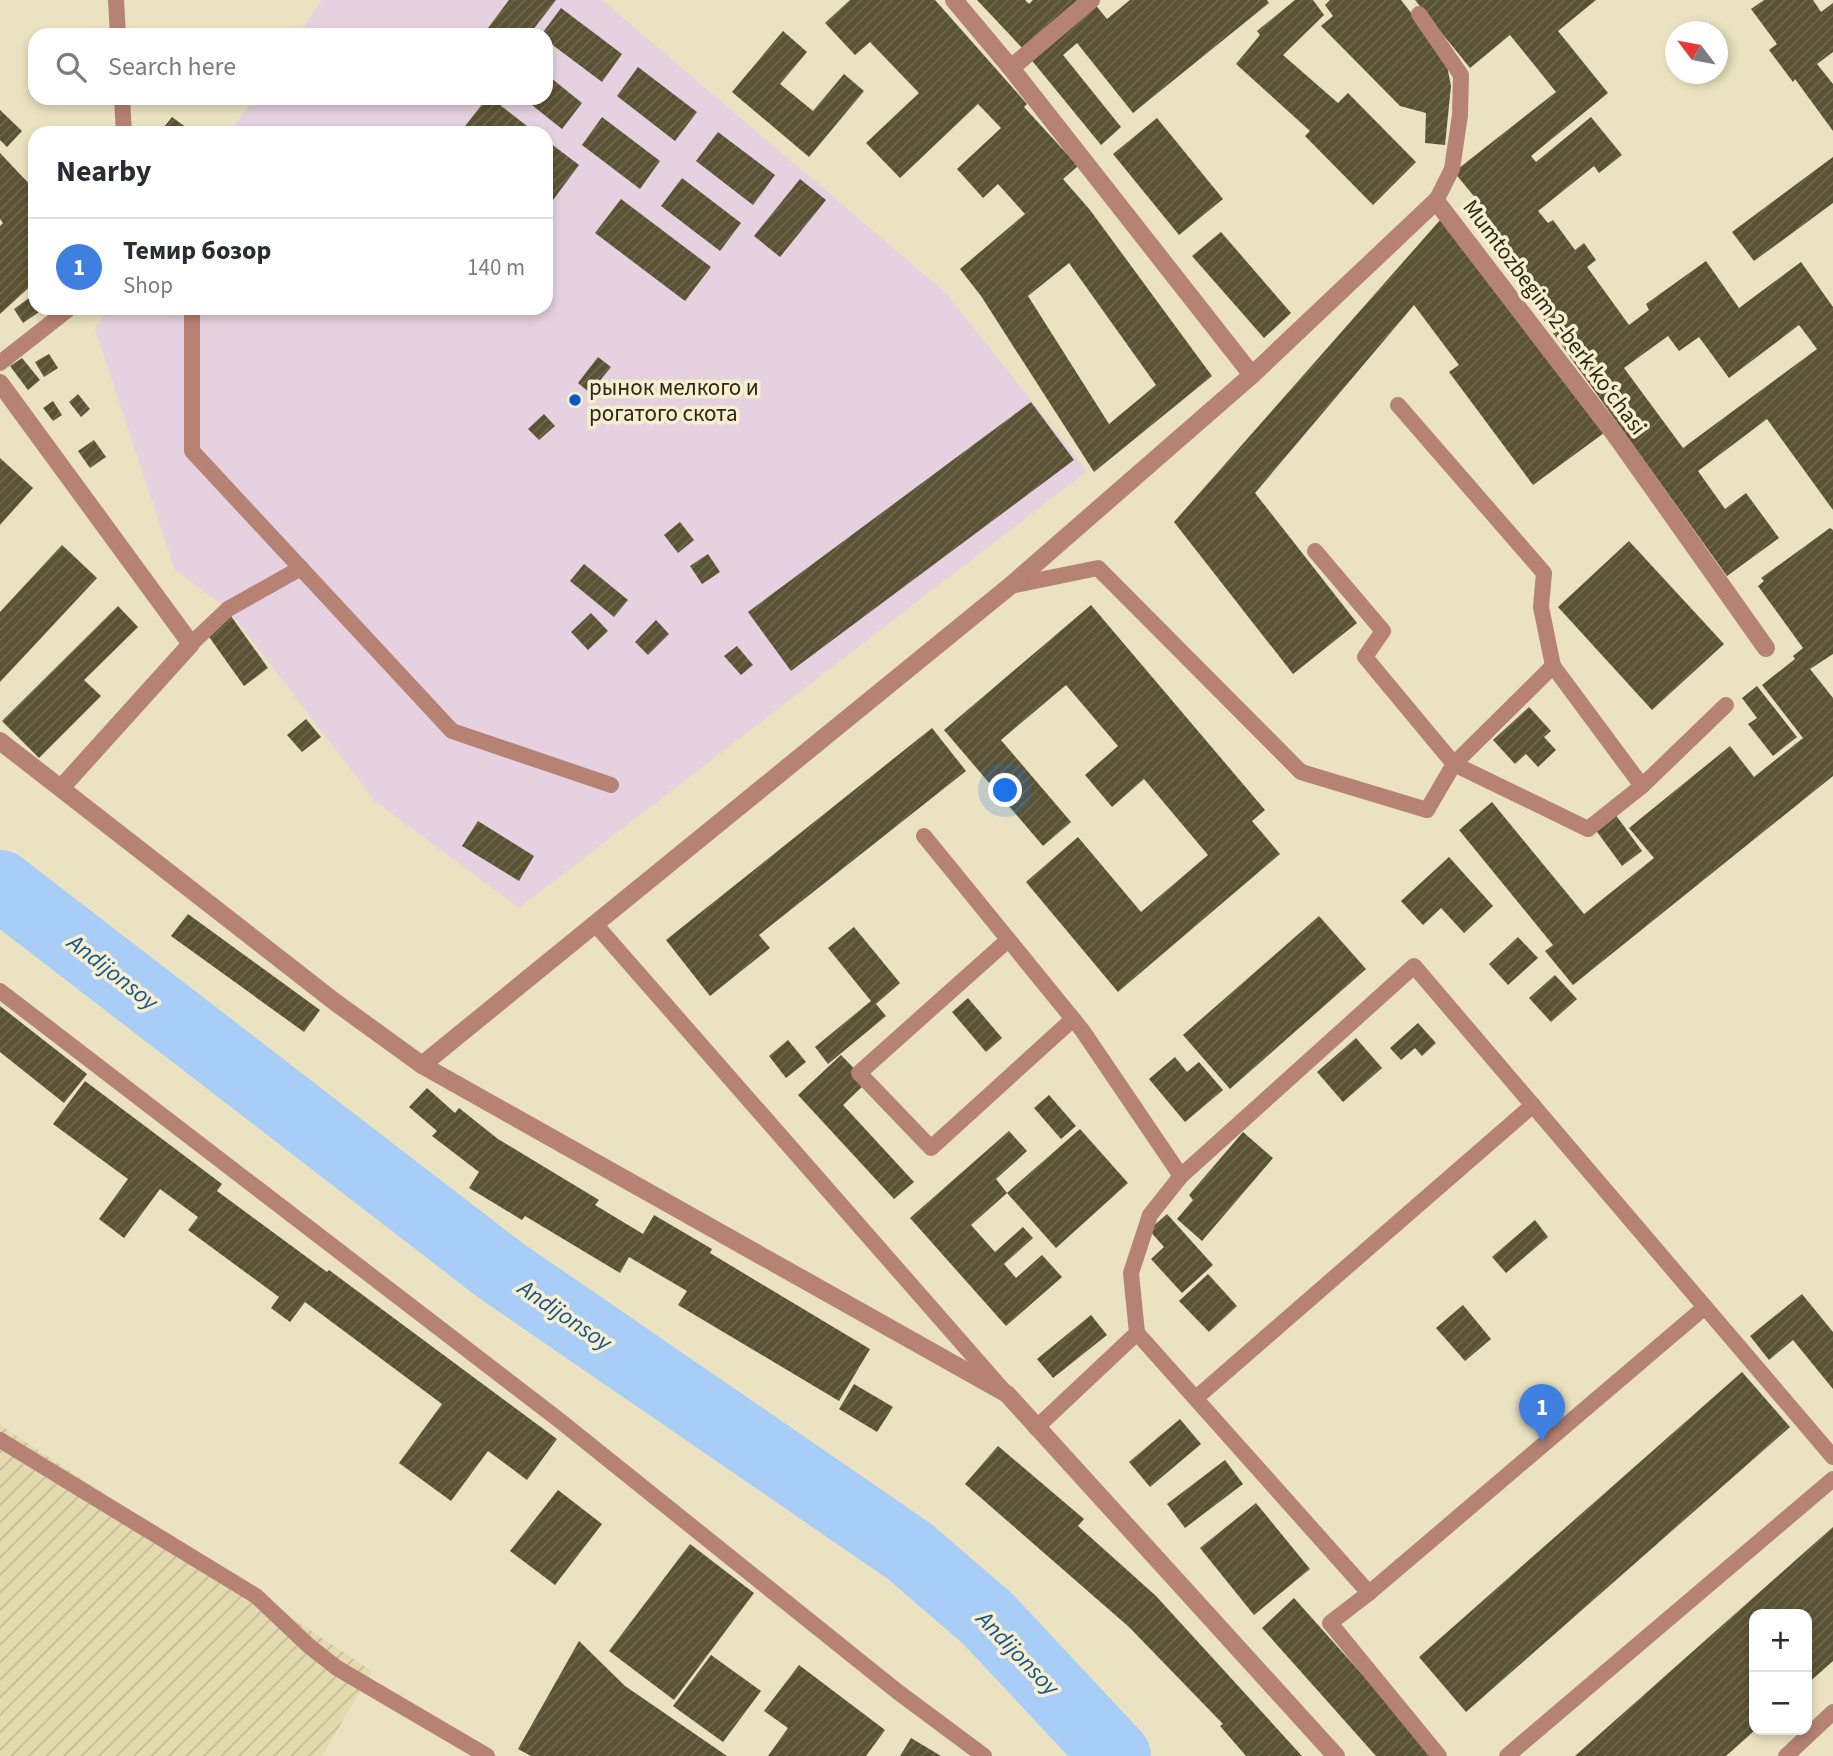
<!DOCTYPE html>
<meta charset="utf-8">
<style>
:root{--surface:#fff;--page:#f7f7f7;--text:#2b2b33;--muted:#7c7c81;--line:#e1e1e2;--accent:#0659c3}
body{margin:0;font-family:"Source Sans 3",sans-serif;background:var(--page);color:var(--text)}
.controls{position:absolute;right:21px;bottom:21px;display:grid;overflow:hidden;border-radius:14px;box-shadow:0 4px 10px #0003}
.controls button{width:63px;height:63px;display:grid;place-items:center;padding:0;border:0;border-bottom:2px solid var(--line);background:var(--surface);color:var(--text);font:35px sans-serif}
.compass{position:absolute;left:1665px;top:21px;width:63px;height:63px;border-radius:50%;background:var(--surface);box-shadow:0 4px 10px #0003;rotate:302deg}
.you{position:absolute;left:1006px;top:791px;width:24px;height:24px;margin:-18px;border:5px solid #fff;border-radius:50%;background:#1a73e8;box-shadow:0 0 0 10px #1a73e833}
.badge{display:grid;place-items:center;width:46px;height:46px;border-radius:50%;background:var(--accent);color:#fff;font-size:23px;font-weight:700}
.pin{position:absolute;translate:-50% -58px;filter:drop-shadow(0 2px 4px #0008)}
.pin::after{content:'';position:absolute;top:37px;width:24px;height:21px;background:inherit;clip-path:polygon(0 0,100% 0,50% 100%)}
.list{margin:0;padding:0;list-style:none}
h2{display:flex;justify-content:space-between;align-items:center;height:91px;margin:0;padding:0 28px;font-size:30px}
h2 small{font-size:23px;font-weight:400;color:var(--muted)}
.list li{display:grid;grid-template-columns:46px 1fr auto;gap:21px;align-items:center;box-sizing:border-box;height:98px;padding:0 28px;border-top:2px solid var(--line)}
.list b{display:block;font-size:26px;white-space:nowrap}
.list p{margin:0;font-size:23px;white-space:nowrap;color:var(--muted)}
.list em{font-size:23px;font-style:normal;color:var(--muted)}
.icon{flex:none;width:38px;height:38px;fill:none;stroke:currentColor;stroke-width:2;stroke-linecap:round;stroke-linejoin:round}
.map{position:relative;flex:none;width:1833px;height:1756px;overflow:hidden}
.search{position:absolute;background:var(--surface);box-shadow:0 4px 10px #0003;left:28px;top:28px;width:525px;height:77px;display:flex;align-items:center;gap:18px;box-sizing:border-box;padding:0 24px;border-radius:21px;color:var(--muted);font-size:26px}
.panel{position:absolute;background:var(--surface);box-shadow:0 4px 10px #0003;left:28px;top:126px;width:525px;height:189px;border-radius:21px}
.map>svg:first-child{display:block}
.commercial{fill:#e5d1df}
.industrial{fill:url(#industrial-furrows)}
.lines{fill:none;stroke-linecap:round;stroke-linejoin:round}
.river{stroke:#a8cdf7;stroke-width:70}
.building{fill:url(#building-hatch);fill-rule:evenodd}
.service{stroke:#b58273;stroke-width:16}
.minor{stroke:#b58273;stroke-width:18}
.poi-dot{fill:#0659c3;stroke:#f7efcd;stroke-width:2.5}
.labels{text-anchor:middle;stroke-width:7;stroke-linejoin:round;paint-order:stroke}
.street-label{font-size:23px;fill:#2a271b;stroke:#f7efcd}
.poi-label{font-size:23px;fill:#2a271b;stroke:#f7efcd;text-anchor:start}
.water-label{font-size:24px;font-style:italic;fill:#135491;stroke:#f7efcd}
</style>
<div class="map">
<svg width="1833" height="1756" viewBox="0 0 1833 1756">
<defs>
<pattern id="industrial-furrows" width="10" height="10" patternUnits="userSpaceOnUse" patternTransform="scale(1.75)"><rect width="10" height="10" fill="#e4dab0"/><path d="M-1 1l2-2M0 10L10 0M9 11l2-2" fill="none" stroke="#c4bb97"/></pattern>
<pattern id="building-hatch" width="6" height="6" patternUnits="userSpaceOnUse" patternTransform="scale(1.75)"><rect width="6" height="6" fill="#595234"/><path d="M-1 1l2-2M0 6l6-6M5 7l2-2" fill="none" stroke="#6d684f"/></pattern>
</defs>
<rect width="100%" height="100%" fill="#eae2c0"/>
<polygon class="commercial" points="322,0 602,0 946,293 1087,471 519,908 375,801 228,609 175,570 95,329 110,308 546,308 546,133 230,133 254,98 546,98 546,35 298,35"/>
<polygon class="industrial" points="0,1425 372,1671 322,1756 0,1756"/>
<g class="lines">
<polyline class="river" points="0,885 500,1270 909,1551 988,1619 1116,1756"/>
</g>
<g class="building">
<polygon points="509,0 556,0 529,35 498,35 488,28"/>
<path d="M 850,0 L 935,0 L 1027,104 L 1024,107 L 1078,166 L 1063,179 L 1090,210 L 1212,376 L 1094,472 L 981,296 L 960,269 L 1025,214 L 998,184 L 983,198 L 957,169 L 1001,128 L 978,104 L 900,178 L 866,143 L 919,93 L 870,42 L 855,55 L 825,23 ZM 1069,263 L 1156,385 L 1109,424 L 1028,296 Z"/>
<polygon points="977,0 1025,0 1029,4 1033,0 1083,0 1025,51"/>
<polygon points="1130,0 1267,0 1269,3 1133,113 1077,43 1063,55 1121,127 1101,145 1029,57 1093,2 1107,19"/>
<polygon points="1295,0 1313,0 1324,15 1283,55 1338,103 1348,93 1416,162 1373,205 1305,136 1310,131 1236,64 1260,35 1257,31"/>
<polygon points="1330,0 1401,0 1445,56 1451,86 1445,145 1425,143 1426,113 1400,106 1321,26 1333,16 1325,5"/>
<path d="M 1415,0 L 1596,0 L 1558,31 L 1608,93 L 1531,156 L 1536,162 L 1591,117 L 1622,155 L 1599,173 L 1594,166 L 1538,211 L 1548,223 L 1553,220 L 1575,250 L 1584,243 L 1596,260 L 1587,267 L 1629,325 L 1649,310 L 1646,304 L 1706,261 L 1739,308 L 1801,262 L 1833,307 L 1833,510 L 1767,419 L 1698,471 L 1725,509 L 1746,493 L 1779,538 L 1727,576 L 1500,259 L 1504,255 L 1471,214 L 1482,206 L 1454,172 L 1556,92 L 1510,35 L 1470,68 ZM 1799,325 L 1817,349 L 1683,448 L 1624,368 L 1668,336 L 1679,351 L 1699,337 L 1729,378 Z"/>
<polygon points="1764,0 1813,0 1821,12 1833,3 1833,52 1817,64 1833,84 1833,131 1795,79 1793,82 1769,50 1777,44 1751,9"/>
<polygon points="561,8 622,54 602,82 546,40 546,35 541,35"/>
<polygon points="783,31 807,52 780,84 813,111 844,74 864,91 809,157 732,92"/>
<polygon points="638,67 697,112 675,141 617,96"/>
<polygon points="546,74 582,103 562,129 523,98 546,98"/>
<polygon points="487,98 491,98 536,133 465,133 462,130"/>
<polygon points="0,110 22,131 7,147 0,140"/>
<polygon points="172,117 187,128 184,133 160,132"/>
<polygon points="602,117 660,161 640,189 582,145"/>
<polygon points="1157,118 1223,199 1179,235 1113,154"/>
<polygon points="718,132 775,175 753,205 696,161"/>
<polygon points="546,140 579,165 553,200 546,195"/>
<polygon points="0,153 35,190 35,282 0,314 0,226 3,223 0,219"/>
<polygon points="1833,157 1833,203 1754,261 1732,232"/>
<polygon points="682,178 741,223 720,251 661,206"/>
<polygon points="800,179 826,200 780,257 754,236"/>
<polygon points="621,199 711,267 685,301 595,233"/>
<polygon points="1441,219 1604,433 1533,485 1449,372 1459,365 1414,305 1255,493 1357,623 1293,674 1174,522"/>
<polygon points="1221,232 1291,313 1264,338 1192,256"/>
<polygon points="29,298 39,312 23,323 14,309"/>
<polygon points="49,354 58,368 44,377 35,362"/>
<polygon points="598,357 611,367 590,393 578,383"/>
<polygon points="22,358 40,380 28,390 10,366"/>
<polygon points="78,394 90,409 81,417 69,402"/>
<polygon points="53,401 62,415 53,421 43,408"/>
<polygon points="1031,402 1074,460 791,671 748,612"/>
<polygon points="544,414 555,426 539,440 528,429"/>
<polygon points="94,440 106,457 90,468 78,451"/>
<polygon points="0,458 33,488 0,525"/>
<polygon points="680,522 694,540 678,553 664,535"/>
<polygon points="1830,528 1833,530 1833,654 1810,669 1833,698 1833,776 1573,985 1545,951 1553,945 1459,830 1492,802 1584,914 1654,858 1629,828 1730,746 1754,777 1803,738 1762,685 1795,659 1793,656 1803,648 1758,586 1764,581 1761,578"/>
<polygon points="1629,541 1724,644 1652,710 1558,607"/>
<polygon points="62,545 97,578 0,682 0,612"/>
<polygon points="708,554 720,572 702,584 690,566"/>
<polygon points="584,564 628,600 614,617 570,581"/>
<polygon points="1091,605 1265,810 1252,821 1280,854 1118,992 1026,882 1078,837 1141,912 1208,855 1144,779 1112,807 1085,775 1118,746 1066,685 1001,740 1071,822 1043,846 944,730"/>
<polygon points="118,606 138,627 84,680 101,696 39,758 2,721"/>
<polygon points="591,613 608,631 588,650 571,632"/>
<polygon points="231,616 268,668 244,686 207,634"/>
<polygon points="656,620 669,634 648,655 635,642"/>
<polygon points="737,646 753,665 741,675 724,656"/>
<polygon points="1757,686 1797,737 1773,756 1748,724 1757,718 1742,698"/>
<polygon points="1529,707 1551,731 1544,737 1556,750 1538,767 1526,754 1515,764 1493,740"/>
<polygon points="306,719 321,737 302,752 287,735"/>
<polygon points="932,728 966,771 759,935 770,948 710,996 666,940"/>
<polygon points="1615,814 1642,851 1622,866 1595,829"/>
<polygon points="478,821 534,856 519,881 462,846"/>
<polygon points="1449,857 1493,906 1464,933 1441,908 1423,925 1401,901"/>
<polygon points="188,914 320,1010 304,1032 171,936"/>
<polygon points="1319,916 1366,969 1230,1089 1183,1035"/>
<polygon points="854,927 900,983 876,1004 886,1016 828,1064 815,1047 871,1001 828,948"/>
<polygon points="1518,937 1538,958 1508,985 1489,964"/>
<polygon points="1555,975 1577,999 1551,1022 1529,998"/>
<polygon points="968,998 1002,1038 986,1052 952,1012"/>
<polygon points="0,1006 87,1074 64,1103 0,1052"/>
<polygon points="1418,1023 1436,1043 1422,1056 1415,1048 1401,1060 1390,1048"/>
<polygon points="1356,1038 1382,1068 1343,1102 1317,1072"/>
<polygon points="788,1040 806,1062 786,1078 769,1056"/>
<polygon points="841,1055 867,1082 843,1105 914,1182 894,1199 798,1095"/>
<polygon points="1175,1057 1187,1072 1199,1062 1223,1090 1185,1122 1149,1079"/>
<polygon points="85,1081 222,1184 217,1191 327,1272 329,1270 557,1439 527,1480 488,1451 451,1501 399,1463 442,1404 305,1302 290,1322 271,1308 279,1297 188,1230 198,1217 160,1189 124,1238 99,1219 128,1179 53,1124"/>
<polygon points="427,1088 455,1113 459,1108 498,1139 599,1200 595,1205 643,1234 654,1215 712,1249 710,1253 870,1349 839,1401 678,1305 687,1291 629,1257 620,1273 525,1216 522,1220 469,1188 479,1172 432,1136 437,1131 409,1107"/>
<polygon points="1049,1095 1076,1126 1061,1139 1034,1108"/>
<polygon points="1080,1129 1128,1183 1056,1248 1007,1193 971,1225 995,1252 1023,1227 1033,1238 1004,1264 1016,1278 1042,1255 1062,1277 1006,1326 910,1218 1009,1131 1027,1151 996,1179 1007,1193"/>
<polygon points="1243,1132 1273,1158 1202,1241 1177,1219 1193,1200 1189,1195"/>
<polygon points="1167,1214 1213,1265 1182,1293 1151,1259 1164,1247 1149,1230"/>
<polygon points="1535,1220 1548,1237 1506,1273 1492,1257"/>
<polygon points="1208,1274 1237,1306 1209,1332 1179,1301"/>
<polygon points="1802,1294 1833,1332 1833,1389 1793,1340 1769,1360 1750,1336"/>
<polygon points="1463,1305 1491,1339 1465,1361 1436,1328"/>
<polygon points="1091,1315 1107,1335 1053,1378 1037,1359"/>
<polygon points="1742,1372 1790,1427 1466,1712 1419,1657"/>
<polygon points="854,1384 893,1407 877,1432 839,1409"/>
<polygon points="1180,1419 1201,1444 1150,1487 1129,1462"/>
<polygon points="998,1446 1084,1519 1078,1526 1156,1596 1302,1756 1246,1756 1220,1726 1223,1724 1129,1627 965,1484"/>
<polygon points="1225,1460 1243,1484 1185,1528 1167,1504"/>
<polygon points="558,1490 602,1524 555,1585 510,1551"/>
<polygon points="1256,1503 1310,1569 1254,1615 1200,1548"/>
<polygon points="1833,1527 1833,1661 1807,1684 1807,1614 1754,1614 1754,1731 1726,1756 1575,1756"/>
<polygon points="690,1544 754,1593 674,1700 609,1651"/>
<polygon points="1294,1598 1435,1756 1376,1756 1262,1628"/>
<polygon points="579,1641 625,1686 727,1756 531,1756 518,1749"/>
<polygon points="711,1655 761,1691 723,1742 673,1706"/>
<polygon points="799,1665 885,1730 866,1756 768,1756 788,1728 764,1711"/>
<polygon points="911,1738 941,1756 900,1756"/>
</g>
<g class="lines">
<g class="service">
<polyline points="116,0 118,35"/>
<polyline points="1419,14 1461,75 1460,115 1452,169 1436,201"/>
<polyline points="122,98 124,133"/>
<polyline points="192,308 192,451 452,731 611,785"/>
<polyline points="0,363 70,308"/>
<polyline points="1315,551 1383,631 1365,657 1454,764 1588,829 1642,786 1553,666"/>
<polyline points="1010,586 1098,568 1301,772 1427,810 1454,764 1553,666 1541,607 1544,573 1398,405"/>
<polyline points="191,644 228,609 301,568"/>
<polyline points="1642,786 1726,705"/>
<polyline points="924,836 1082,1030 1181,1176"/>
<polyline points="595,924 1003,1390"/>
<polyline points="1008,940 859,1073 931,1148 1073,1019"/>
<polyline points="0,991 559,1420 898,1692 984,1756"/>
<polyline points="1137,1333 1369,1593 1705,1307"/>
<polyline points="1196,1398 1533,1105"/>
<polyline points="1036,1428 1137,1333 1131,1273 1150,1215 1181,1176 1414,966 1833,1457"/>
<polyline points="0,1440 256,1596 309,1646 337,1668 487,1756"/>
<polyline points="1369,1593 1330,1623 1439,1756"/>
<polyline points="1507,1756 1833,1479"/>
<polyline points="1786,1756 1833,1712"/>
</g>
<g class="minor">
<polyline points="954,0 1011,68 1252,375 1436,201 1616,436 1766,648"/>
<polyline points="1011,68 1091,0"/>
<polyline points="0,383 191,644 61,788"/>
<polyline points="0,741 335,1002 422,1065 1010,586 1252,375"/>
<polyline points="422,1065 1007,1394 1336,1756"/>
</g>
</g>
<circle class="poi-dot" cx="575" cy="400" r="7"/>
<g class="labels">
<g class="street-label">
<text transform="translate(1555 317) rotate(53)" y="8">Mumtozbegim 2-berk koʻchasi</text>
</g>
<g class="poi-label">
<text x="589" y="395">рынок мелкого и<tspan x="589" dy="26">рогатого скота</tspan></text>
</g>
<g class="water-label">
<text transform="translate(113 972) rotate(38)" y="8">Andijonsoy</text>
<text transform="translate(565 1315) rotate(34)" y="8">Andijonsoy</text>
<text transform="translate(1018 1653) rotate(46)" y="8">Andijonsoy</text>
</g>
</g>
</svg>
<div class="controls">
<button>+</button>
<button>−</button>
</div>
<svg class="compass" viewBox="-18 -18 36 36"><path d="M0-13l5 13h-10z" fill="#e53935"/><path d="M0 13l5-13h-10z" fill="#7c7c81"/></svg>
<div class="you"></div>
<div class="pin badge" style="left:1542px;top:1442px;background:#3f7fe0">1</div>
<div class="search"><svg class="icon" aria-label="search" viewBox="0 0 24 24"><circle cx="10" cy="10" r="6"/><path d="M15 15l6 6"/></svg>Search here</div>
<section class="panel">
<h2>Nearby<small></small></h2>
<ul class="list">
<li><span class="badge" style="background:#3f7fe0">1</span><div><b>Темир бозор</b><p>Shop</p></div><em>140 m</em></li>
</ul>
</section>
</div>
